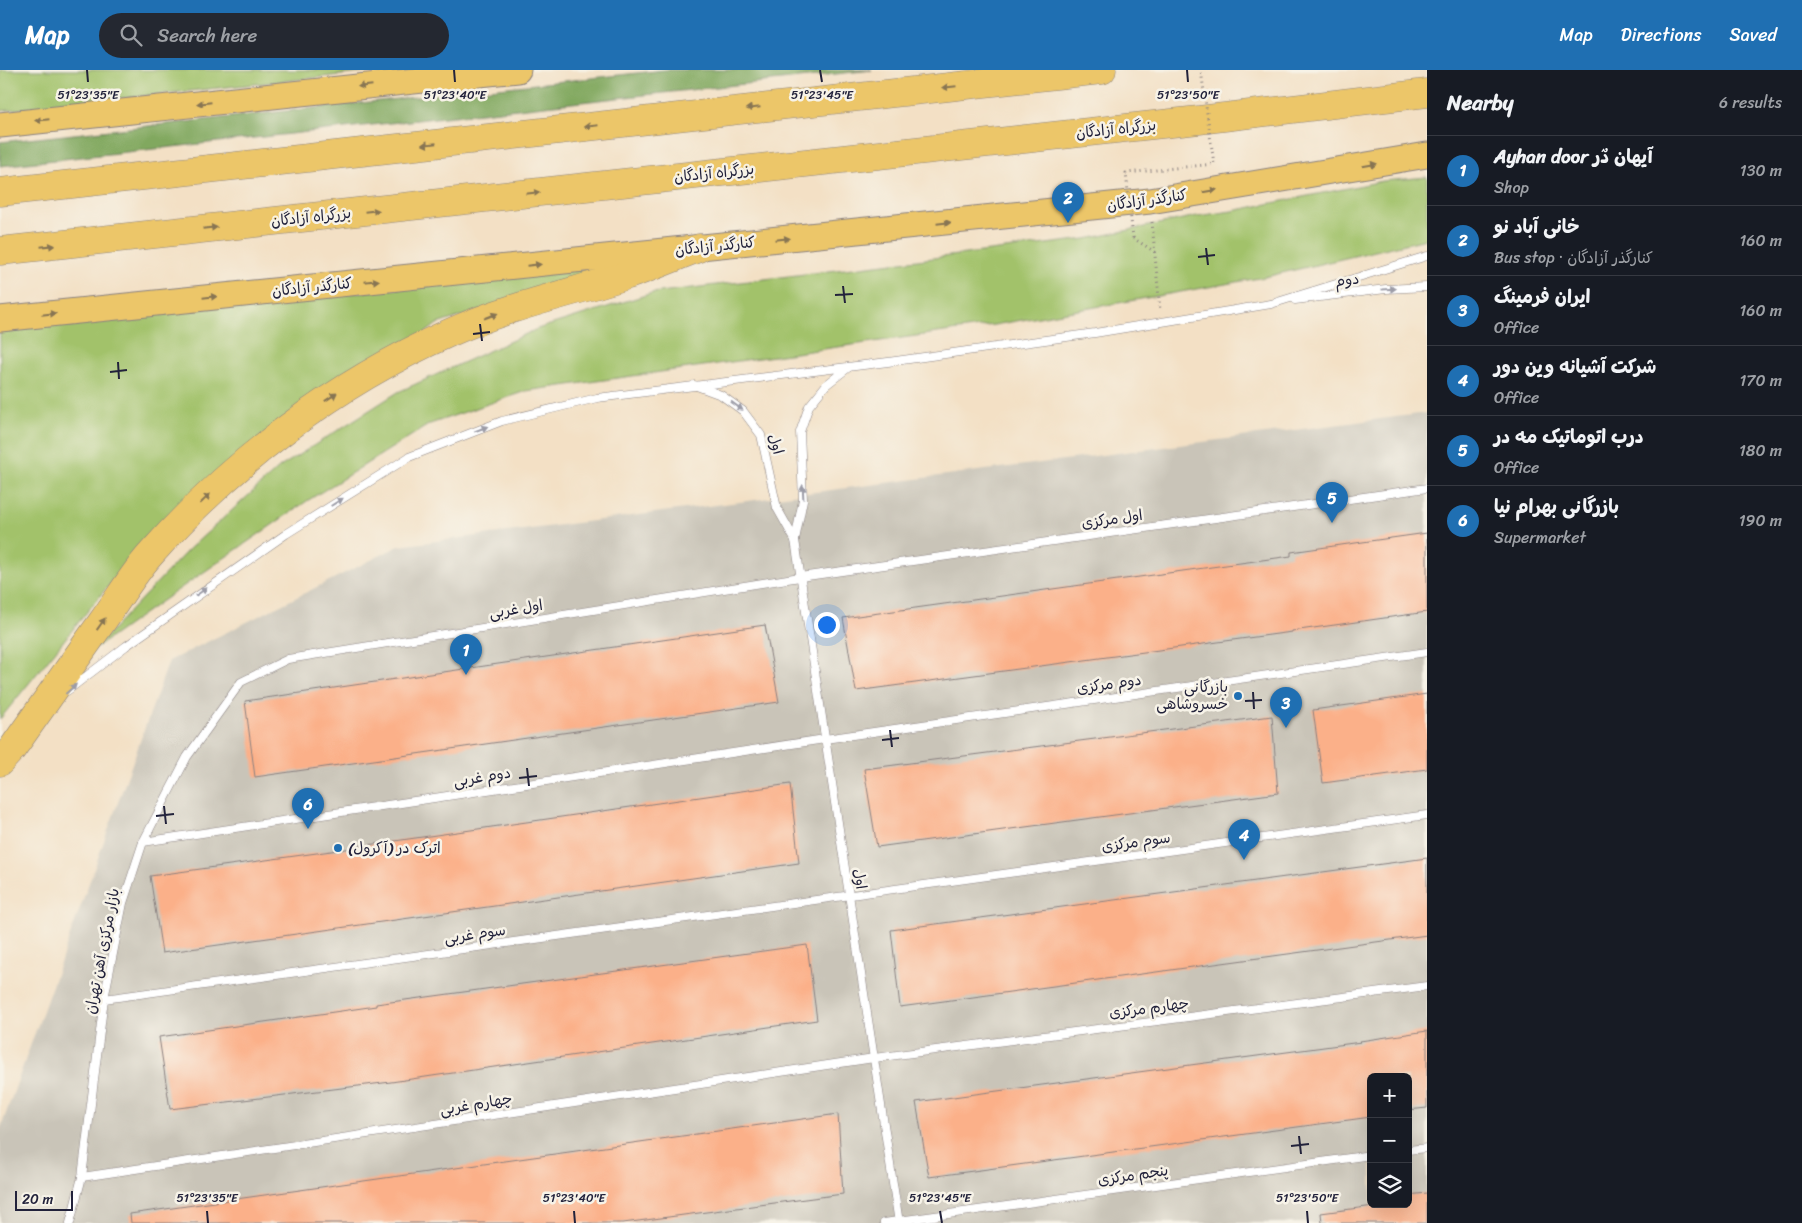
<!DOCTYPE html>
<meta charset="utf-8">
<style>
:root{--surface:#171b24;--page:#242831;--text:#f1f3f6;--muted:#9ea1a6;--line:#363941;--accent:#1f6fb2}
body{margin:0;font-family:Sriracha,"Playpen Sans Arabic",sans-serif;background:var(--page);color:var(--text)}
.controls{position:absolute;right:15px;bottom:15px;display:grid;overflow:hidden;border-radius:8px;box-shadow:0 5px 20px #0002}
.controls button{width:45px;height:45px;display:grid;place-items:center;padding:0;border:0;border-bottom:1px solid var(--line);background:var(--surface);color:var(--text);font:25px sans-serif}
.scale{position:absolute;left:15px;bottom:12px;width:58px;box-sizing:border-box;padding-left:5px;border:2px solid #22223b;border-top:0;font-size:14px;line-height:18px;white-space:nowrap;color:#22223b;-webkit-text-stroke:4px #f7f3e8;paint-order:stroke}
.you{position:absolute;left:826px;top:554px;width:18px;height:18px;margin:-12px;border:4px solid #fff;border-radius:50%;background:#1a73e8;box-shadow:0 0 0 8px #1a73e833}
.badge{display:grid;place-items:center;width:32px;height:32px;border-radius:50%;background:var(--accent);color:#fff;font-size:16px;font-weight:700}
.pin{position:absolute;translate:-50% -41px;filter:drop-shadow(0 1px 2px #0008)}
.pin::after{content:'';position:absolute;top:26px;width:18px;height:15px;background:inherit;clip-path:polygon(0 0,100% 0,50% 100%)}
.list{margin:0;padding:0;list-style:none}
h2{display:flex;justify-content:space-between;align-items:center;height:65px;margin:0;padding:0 20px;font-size:21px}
h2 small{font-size:16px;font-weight:400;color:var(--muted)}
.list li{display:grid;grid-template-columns:32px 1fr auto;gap:15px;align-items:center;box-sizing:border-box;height:70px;padding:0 20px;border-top:1px solid var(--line)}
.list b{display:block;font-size:19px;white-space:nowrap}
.list p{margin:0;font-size:16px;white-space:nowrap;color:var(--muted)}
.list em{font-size:16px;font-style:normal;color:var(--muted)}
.icon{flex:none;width:28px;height:28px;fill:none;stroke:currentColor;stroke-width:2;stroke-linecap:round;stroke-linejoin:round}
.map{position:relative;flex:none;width:1427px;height:1153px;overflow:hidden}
header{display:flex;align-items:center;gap:30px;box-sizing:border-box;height:70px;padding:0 25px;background:var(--accent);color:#fff}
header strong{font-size:24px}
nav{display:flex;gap:28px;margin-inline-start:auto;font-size:18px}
.search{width:350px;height:45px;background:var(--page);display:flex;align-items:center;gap:12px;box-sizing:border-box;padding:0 18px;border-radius:28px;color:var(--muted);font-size:19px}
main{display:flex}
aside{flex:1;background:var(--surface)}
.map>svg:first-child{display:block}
.industrial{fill:#c9c4b8;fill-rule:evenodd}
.green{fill:#a2c26a;stroke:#627252}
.forest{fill:#81a85e;stroke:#52654c}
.building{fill:#fbb089}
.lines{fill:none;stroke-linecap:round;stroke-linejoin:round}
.lane-casing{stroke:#8a8180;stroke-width:9}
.primary-casing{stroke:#8a8180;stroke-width:27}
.highway-casing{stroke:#8a8180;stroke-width:29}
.path{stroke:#8a8180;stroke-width:3;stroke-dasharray:1 4;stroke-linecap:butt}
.lane{stroke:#fff;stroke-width:8}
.primary{stroke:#ecc669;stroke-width:25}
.highway{stroke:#ecc669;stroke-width:28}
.path-bridge{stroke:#8a8180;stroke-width:3;stroke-dasharray:1 4;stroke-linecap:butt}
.oneway{fill:#877452}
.oneway2{fill:#9c9ca7}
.ticks{fill:none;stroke:#22223b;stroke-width:2}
.poi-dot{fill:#1f6fb2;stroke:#f7f3e8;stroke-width:2}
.labels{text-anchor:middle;stroke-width:5;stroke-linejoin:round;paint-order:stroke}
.street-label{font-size:15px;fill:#22223b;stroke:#f7f3e8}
.poi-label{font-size:15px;fill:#22223b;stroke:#f7f3e8;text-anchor:end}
.ticks-label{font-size:12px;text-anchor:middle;fill:#22223b;stroke:#f7f3e8;stroke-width:5;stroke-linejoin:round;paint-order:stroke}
</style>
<header>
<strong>Map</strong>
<div class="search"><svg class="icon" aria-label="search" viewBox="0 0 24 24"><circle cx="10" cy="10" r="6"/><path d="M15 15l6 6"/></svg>Search here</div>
<nav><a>Map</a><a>Directions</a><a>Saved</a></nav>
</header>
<main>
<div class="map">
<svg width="1427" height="1153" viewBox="0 0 1427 1153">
<rect width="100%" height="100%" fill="#f7f3e8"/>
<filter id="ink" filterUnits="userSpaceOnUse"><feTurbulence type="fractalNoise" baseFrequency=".02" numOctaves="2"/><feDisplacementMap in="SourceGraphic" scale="10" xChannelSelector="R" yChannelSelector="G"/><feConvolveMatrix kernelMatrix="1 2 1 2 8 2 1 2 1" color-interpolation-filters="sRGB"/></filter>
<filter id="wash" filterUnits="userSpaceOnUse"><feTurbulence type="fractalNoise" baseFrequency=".0096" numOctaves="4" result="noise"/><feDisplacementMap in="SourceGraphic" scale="20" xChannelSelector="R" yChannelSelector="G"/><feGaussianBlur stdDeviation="1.12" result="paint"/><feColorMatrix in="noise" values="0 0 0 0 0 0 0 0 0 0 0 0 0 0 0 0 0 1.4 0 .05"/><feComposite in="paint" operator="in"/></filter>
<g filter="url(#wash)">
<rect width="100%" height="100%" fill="#f3e0c5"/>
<path class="industrial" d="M 1427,343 L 1427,1153 L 0,1153 L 0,1060 L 169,591 L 399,476 ZM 1371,1007 L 1408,1007 L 1408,1134 L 1371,1134 Z"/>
<g class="green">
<polygon points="0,0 389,0 0,41"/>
<polygon points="1427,107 1427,168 1422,170 1265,207 994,255 526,321 430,354 307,431 162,531 93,580 188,480 280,397 398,322 537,259 652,223 1086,169 1197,146 1232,141 1383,111"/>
<polygon points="623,195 437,254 140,481 104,521 0,649 0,260"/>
</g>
<polygon class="forest" points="665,0 872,0 0,96 0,72"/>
<g id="blocks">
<g class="building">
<polygon points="1427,463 1427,542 1292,561 1292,562 856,621 843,548 1291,486 1291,482"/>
<polygon points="765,555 779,632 255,707 245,631"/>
<polygon points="1427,624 1427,699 1323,713 1313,640"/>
<polygon points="1272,646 1278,723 877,777 864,699"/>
<polygon points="790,714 799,793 162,883 150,806 353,778 353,777"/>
<polygon points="1427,788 1427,865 900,937 891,860"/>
<polygon points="807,875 817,950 391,1012 170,1039 159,967 376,936 376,934"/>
<polygon points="1427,961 1427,1038 1408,1040 1408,1007 1371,1007 1371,1047 929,1107 916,1032 1361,972 1360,971"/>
<polygon points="838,1044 843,1124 623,1153 131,1153 130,1144"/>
<polygon points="1427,1123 1427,1153 1322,1153 1321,1143 1389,1134 1408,1134 1408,1125"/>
</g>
</g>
</g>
<g filter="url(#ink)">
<use href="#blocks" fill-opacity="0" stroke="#8a8180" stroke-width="1"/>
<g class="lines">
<g class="lane-casing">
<g id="lane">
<polyline points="1295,230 1386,219 1427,217"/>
<polyline points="694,315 721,325 743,341 761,365 777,438 795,470 899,1153"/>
<polyline points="795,470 803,430 800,362 809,336 826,315 849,297"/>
<polyline points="67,621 126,576 286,464 409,387 502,351 597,328 888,292 1095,263 1271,234 1427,186"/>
<polyline points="143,772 825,669 1427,582"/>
<polyline points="104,929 1427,745"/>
<polyline points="1408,1080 1427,1078"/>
<polyline points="82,1107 874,988 1427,916"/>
<polyline points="70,1153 82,1107 104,929 123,833 143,772 187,687 241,612 288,589 800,507 1427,418"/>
<polyline points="884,1153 1371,1085"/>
</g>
</g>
<g class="primary-casing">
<g id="primary">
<polyline points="0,55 518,0"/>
<polyline points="0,249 1150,131 1427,85"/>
</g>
</g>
<g class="highway-casing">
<g id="highway">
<polyline points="0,122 1102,0"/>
<polyline points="0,181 1199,50 1427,23"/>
<path d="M 0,692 L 12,679 C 43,635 74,592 104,549 C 119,528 133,504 150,485 C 232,392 336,313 449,263 C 506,237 566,224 625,206 C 650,198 675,187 699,178"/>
</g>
</g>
<g class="path">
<polyline points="1152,152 1160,240"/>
<polyline points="1133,168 1155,182"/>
</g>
<use href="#lane" class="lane"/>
<use href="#primary" class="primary"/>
<use href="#highway" class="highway"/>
<polyline class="path-bridge" points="1133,168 1126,103 1214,94 1201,0"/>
</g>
<defs><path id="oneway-solid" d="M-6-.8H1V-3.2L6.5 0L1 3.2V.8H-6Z" transform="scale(1.25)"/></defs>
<g class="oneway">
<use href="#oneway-solid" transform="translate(365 16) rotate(174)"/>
<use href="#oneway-solid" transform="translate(949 17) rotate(174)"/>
<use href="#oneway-solid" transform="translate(204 33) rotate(174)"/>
<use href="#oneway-solid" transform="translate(753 38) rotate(174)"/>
<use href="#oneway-solid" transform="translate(42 50) rotate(174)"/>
<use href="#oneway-solid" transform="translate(591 56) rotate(174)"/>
<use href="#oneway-solid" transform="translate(429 74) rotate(174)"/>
<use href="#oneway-solid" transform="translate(1370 95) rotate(-10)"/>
<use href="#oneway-solid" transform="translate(1210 121) rotate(-10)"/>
<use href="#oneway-solid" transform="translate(533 123) rotate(-6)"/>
<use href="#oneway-solid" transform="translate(372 141) rotate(-6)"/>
<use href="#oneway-solid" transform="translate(944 153) rotate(-6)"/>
<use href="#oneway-solid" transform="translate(210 158) rotate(-6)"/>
<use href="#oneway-solid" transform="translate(783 169) rotate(-6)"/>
<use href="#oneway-solid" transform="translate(48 176) rotate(-6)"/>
<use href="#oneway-solid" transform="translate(534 195) rotate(-6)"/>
<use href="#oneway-solid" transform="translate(372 211) rotate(-6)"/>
<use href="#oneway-solid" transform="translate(210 227) rotate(-6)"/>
<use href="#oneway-solid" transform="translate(49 244) rotate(-6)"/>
<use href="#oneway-solid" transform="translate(491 246) rotate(-21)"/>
<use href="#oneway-solid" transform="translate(331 327) rotate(-34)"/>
<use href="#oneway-solid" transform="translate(205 429) rotate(-44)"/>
<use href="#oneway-solid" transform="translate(101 554) rotate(-55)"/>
</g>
<g class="oneway2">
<use href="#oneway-solid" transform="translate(1389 219) rotate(-4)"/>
<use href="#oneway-solid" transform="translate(737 336) rotate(36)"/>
<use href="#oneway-solid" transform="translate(481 359) rotate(-21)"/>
<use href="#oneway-solid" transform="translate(803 422) rotate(-93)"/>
<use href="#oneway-solid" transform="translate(337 432) rotate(-32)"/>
<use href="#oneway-solid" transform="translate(201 522) rotate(-35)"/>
<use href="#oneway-solid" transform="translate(71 619) rotate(-42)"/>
</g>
</g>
<path class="ticks" d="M 87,0 L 88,12M 454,0 L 455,12M 820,0 L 822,12M 1187,0 L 1188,12M 1206,178 L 1208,195M 1198,187 L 1215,185M 843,216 L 845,233M 835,225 L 853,224M 480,254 L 482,271M 473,264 L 490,262M 118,292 L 119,309M 110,302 L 127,300M 1253,622 L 1254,639M 1245,631 L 1262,630M 890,660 L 892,677M 882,670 L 899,668M 527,698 L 529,716M 519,708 L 537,706M 164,736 L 166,754M 156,746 L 174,744M 1299,1066 L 1301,1084M 1291,1076 L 1309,1074M 207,1141 L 208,1153M 574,1141 L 575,1153M 940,1141 L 942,1153M 1307,1141 L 1308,1153"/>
<g class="poi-dot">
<circle cx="1238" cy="626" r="5"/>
<circle cx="338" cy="778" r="5"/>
</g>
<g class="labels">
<g class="street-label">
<text transform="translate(1116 59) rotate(-6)" y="5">بزرگراه آزادگان</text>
<text transform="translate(714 103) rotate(-6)" y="5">بزرگراه آزادگان</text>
<text transform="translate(1147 130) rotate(-8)" y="5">کنارگذر آزادگان</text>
<text transform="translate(311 147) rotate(-6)" y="5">بزرگراه آزادگان</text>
<text transform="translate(715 176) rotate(-6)" y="5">کنارگذر آزادگان</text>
<text transform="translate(1347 210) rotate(-7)" y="5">دوم</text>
<text transform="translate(312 217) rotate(-6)" y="5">کنارگذر آزادگان</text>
<text transform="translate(776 374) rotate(74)" y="5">اول</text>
<text transform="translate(1112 449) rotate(-8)" y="5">اول مرکزی</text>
<text transform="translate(516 539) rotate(-9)" y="5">اول غربی</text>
<text transform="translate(1109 614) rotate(-8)" y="5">دوم مرکزی</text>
<text transform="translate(482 707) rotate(-9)" y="5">دوم غربی</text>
<text transform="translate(1136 772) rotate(-8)" y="5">سوم مرکزی</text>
<text transform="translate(860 809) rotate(81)" y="5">اول</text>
<text transform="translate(475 864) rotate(-8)" y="5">سوم غربی</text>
<text transform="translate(102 881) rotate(-79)" y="5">بازار مرکزی آهن تهران</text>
<text transform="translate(1149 938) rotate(-7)" y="5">چهارم مرکزی</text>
<text transform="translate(476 1034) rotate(-9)" y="5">چهارم غربی</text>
<text transform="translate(1133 1105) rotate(-8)" y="5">پنجم مرکزی</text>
</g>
<g class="poi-label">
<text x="1228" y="622">بازرگانی<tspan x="1228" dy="17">خسروشاهی</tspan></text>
<text x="348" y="783" text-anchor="start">اترک در (آکرول)</text>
</g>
</g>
<g class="ticks-label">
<text x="88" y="29">51°23'35"E</text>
<text x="455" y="29">51°23'40"E</text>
<text x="822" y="29">51°23'45"E</text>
<text x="1188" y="29">51°23'50"E</text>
<text x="207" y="1132">51°23'35"E</text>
<text x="574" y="1132">51°23'40"E</text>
<text x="940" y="1132">51°23'45"E</text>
<text x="1307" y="1132">51°23'50"E</text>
</g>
</svg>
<div class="controls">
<button>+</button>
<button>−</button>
<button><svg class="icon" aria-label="layers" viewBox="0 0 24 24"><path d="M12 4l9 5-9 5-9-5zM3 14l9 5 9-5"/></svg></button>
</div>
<div class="scale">20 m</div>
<div class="you"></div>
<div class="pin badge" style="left:466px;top:605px">1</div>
<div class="pin badge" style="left:1068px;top:153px">2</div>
<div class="pin badge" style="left:1286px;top:658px">3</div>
<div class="pin badge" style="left:1244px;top:790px">4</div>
<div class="pin badge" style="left:1332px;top:453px">5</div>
<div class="pin badge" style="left:308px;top:759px">6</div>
</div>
<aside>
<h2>Nearby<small>6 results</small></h2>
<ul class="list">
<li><span class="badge">1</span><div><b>Ayhan door آیهان دٌر</b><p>Shop</p></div><em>130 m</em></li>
<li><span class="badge">2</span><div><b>خانی آباد نو</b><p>Bus stop · کنارگذر آزادگان</p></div><em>160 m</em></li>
<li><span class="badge">3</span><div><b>ایران فرمینگ</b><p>Office</p></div><em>160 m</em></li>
<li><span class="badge">4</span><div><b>شرکت آشیانه وین دور</b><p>Office</p></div><em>170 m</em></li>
<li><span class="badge">5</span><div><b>درب اتوماتیک مه در</b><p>Office</p></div><em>180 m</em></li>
<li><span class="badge">6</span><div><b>بازرگانی بهرام نیا</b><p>Supermarket</p></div><em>190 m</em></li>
</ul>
</aside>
</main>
